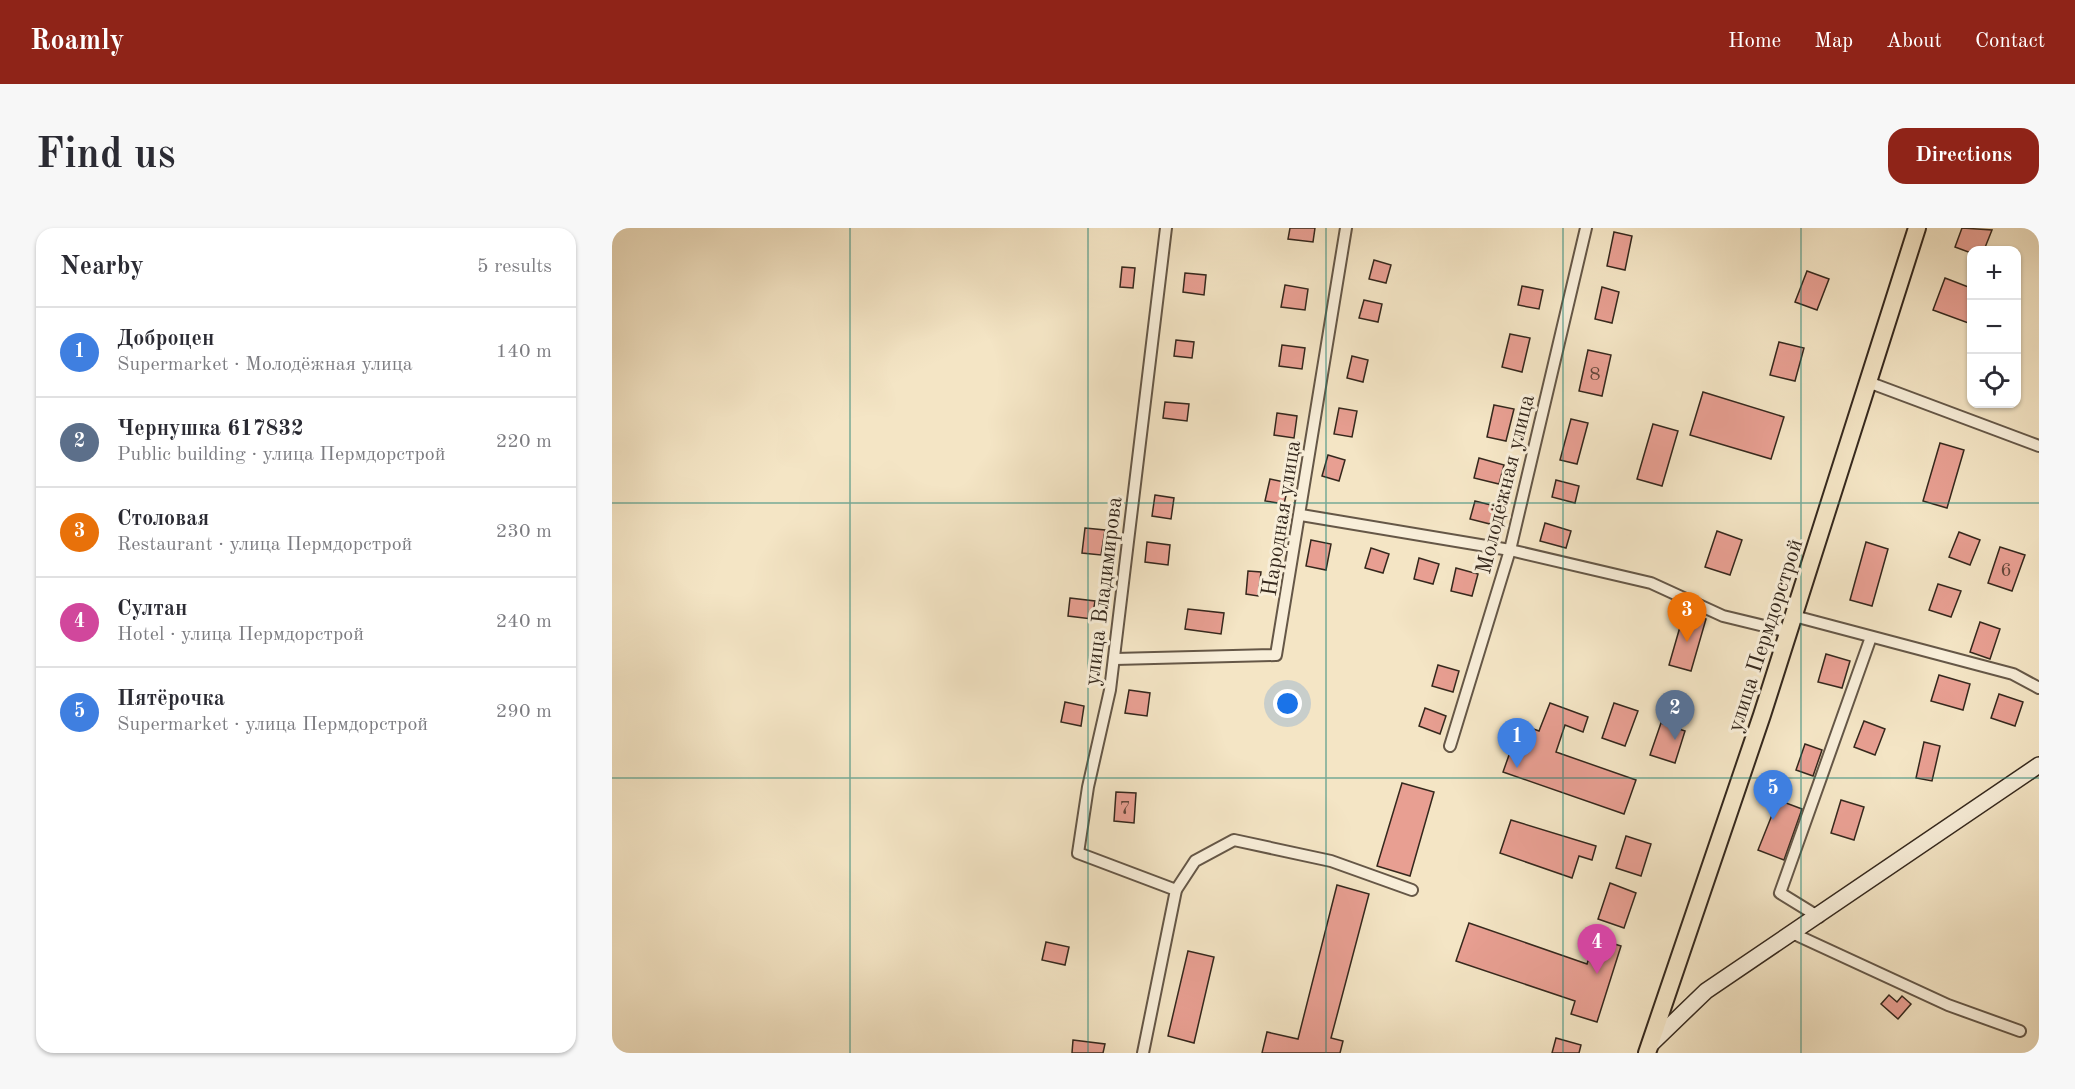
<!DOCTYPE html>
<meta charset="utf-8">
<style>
:root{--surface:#fff;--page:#f7f7f7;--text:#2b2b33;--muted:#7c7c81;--line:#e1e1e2;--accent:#8f2418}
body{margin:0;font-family:"Old Standard TT",serif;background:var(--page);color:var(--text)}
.controls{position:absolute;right:18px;top:18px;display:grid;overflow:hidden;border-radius:12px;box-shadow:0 2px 4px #0004}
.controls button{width:54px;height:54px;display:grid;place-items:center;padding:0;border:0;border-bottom:2px solid var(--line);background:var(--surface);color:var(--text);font:30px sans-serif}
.you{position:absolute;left:676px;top:476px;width:21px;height:21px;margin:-15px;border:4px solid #fff;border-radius:50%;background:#1a73e8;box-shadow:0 0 0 9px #1a73e833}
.badge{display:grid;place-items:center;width:39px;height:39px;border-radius:50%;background:var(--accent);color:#fff;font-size:20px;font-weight:700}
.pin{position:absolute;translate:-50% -50px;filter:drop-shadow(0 2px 3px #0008)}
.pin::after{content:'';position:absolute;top:32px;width:21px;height:18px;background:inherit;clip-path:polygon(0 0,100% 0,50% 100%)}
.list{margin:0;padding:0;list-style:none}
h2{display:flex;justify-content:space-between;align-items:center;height:78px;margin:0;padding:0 24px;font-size:26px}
h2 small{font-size:20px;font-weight:400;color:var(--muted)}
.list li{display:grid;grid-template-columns:39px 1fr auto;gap:18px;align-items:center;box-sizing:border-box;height:90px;padding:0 24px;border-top:2px solid var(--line)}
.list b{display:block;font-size:22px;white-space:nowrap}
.list p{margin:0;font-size:20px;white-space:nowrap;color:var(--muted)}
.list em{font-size:20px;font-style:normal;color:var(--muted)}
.icon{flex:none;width:33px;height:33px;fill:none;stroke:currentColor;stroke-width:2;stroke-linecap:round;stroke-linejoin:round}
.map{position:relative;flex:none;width:1427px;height:825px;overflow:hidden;border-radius:18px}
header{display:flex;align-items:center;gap:36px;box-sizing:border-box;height:84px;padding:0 30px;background:var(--accent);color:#fff}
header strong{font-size:28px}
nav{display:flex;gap:33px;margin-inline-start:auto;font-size:21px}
.intro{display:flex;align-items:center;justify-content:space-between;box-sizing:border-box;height:144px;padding:0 36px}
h1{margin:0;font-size:42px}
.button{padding:15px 27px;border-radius:18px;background:var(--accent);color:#fff;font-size:21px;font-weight:700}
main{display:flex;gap:36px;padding:0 36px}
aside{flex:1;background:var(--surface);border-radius:18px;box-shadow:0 2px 4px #0004}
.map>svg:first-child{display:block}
.building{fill:#e89f92;stroke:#35281d;stroke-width:1.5}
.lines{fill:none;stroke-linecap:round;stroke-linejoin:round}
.street-casing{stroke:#655747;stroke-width:14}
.secondary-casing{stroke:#35281d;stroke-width:18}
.primary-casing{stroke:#35281d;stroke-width:20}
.street{stroke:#f8eed9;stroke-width:10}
.secondary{stroke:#f8eed9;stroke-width:15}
.primary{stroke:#f4e5c5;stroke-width:16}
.grid{fill:none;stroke:#0f766e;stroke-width:1.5;stroke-opacity:0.55}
.labels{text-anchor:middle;stroke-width:6;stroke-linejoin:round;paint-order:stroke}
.number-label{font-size:20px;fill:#62463a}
.street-label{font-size:22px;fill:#35281d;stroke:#f8eed9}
</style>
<header>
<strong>Roamly</strong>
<nav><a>Home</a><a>Map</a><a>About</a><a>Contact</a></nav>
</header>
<div class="intro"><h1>Find us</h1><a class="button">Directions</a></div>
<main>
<aside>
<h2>Nearby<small>5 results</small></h2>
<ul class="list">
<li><span class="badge" style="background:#3f7fe0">1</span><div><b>Доброцен</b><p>Supermarket · Молодёжная улица</p></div><em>140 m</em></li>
<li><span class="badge" style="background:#5c6f8a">2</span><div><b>Чернушка 617832</b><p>Public building · улица Пермдорстрой</p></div><em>220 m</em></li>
<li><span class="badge" style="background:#e8710a">3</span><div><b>Столовая</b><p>Restaurant · улица Пермдорстрой</p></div><em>230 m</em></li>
<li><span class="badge" style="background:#d1479c">4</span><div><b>Султан</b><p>Hotel · улица Пермдорстрой</p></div><em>240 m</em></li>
<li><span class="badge" style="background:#3f7fe0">5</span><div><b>Пятёрочка</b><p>Supermarket · улица Пермдорстрой</p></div><em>290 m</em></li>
</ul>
</aside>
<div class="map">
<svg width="1427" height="825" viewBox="0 0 1427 825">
<rect width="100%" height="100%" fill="#f4e5c5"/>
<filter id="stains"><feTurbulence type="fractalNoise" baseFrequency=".00333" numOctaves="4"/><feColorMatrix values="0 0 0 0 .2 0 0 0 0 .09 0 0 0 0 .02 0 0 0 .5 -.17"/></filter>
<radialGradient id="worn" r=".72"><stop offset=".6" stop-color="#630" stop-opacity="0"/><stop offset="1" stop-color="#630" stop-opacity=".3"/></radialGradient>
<g class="building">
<polygon points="678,0 703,0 701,14 676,11"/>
<polygon points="1350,0 1380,2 1372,22 1359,22 1359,25 1343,19"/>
<polygon points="1002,4 1020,8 1013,42 995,38"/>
<polygon points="762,32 779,37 774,55 757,51"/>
<polygon points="510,39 523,40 521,60 508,59"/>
<polygon points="1195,43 1217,51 1205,82 1183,74"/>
<polygon points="573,45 594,47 592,67 571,64"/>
<polygon points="1333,50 1359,60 1359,96 1321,82"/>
<polygon points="673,57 696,61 693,82 669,79"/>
<polygon points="910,58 931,62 927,81 906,77"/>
<polygon points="990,59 1007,64 1000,95 983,91"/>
<polygon points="752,72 770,76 766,94 747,90"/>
<polygon points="898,106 918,110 910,144 890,139"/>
<polygon points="564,112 582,114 580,130 562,128"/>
<polygon points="1167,114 1192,120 1183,153 1158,147"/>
<polygon points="670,117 693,120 690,141 667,138"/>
<polygon points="976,122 999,127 990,168 967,163"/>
<polygon points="740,128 756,132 751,154 735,150"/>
<polygon points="1091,164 1172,189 1159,231 1078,207"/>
<polygon points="553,174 577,176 575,193 551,190"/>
<polygon points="882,177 902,181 894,213 875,209"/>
<polygon points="727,180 745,183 740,209 722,206"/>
<polygon points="665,185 685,188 682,210 662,207"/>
<polygon points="959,191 976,195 965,236 948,232"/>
<polygon points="1041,196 1066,203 1050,258 1025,251"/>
<polygon points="1328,215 1352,222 1335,280 1311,273"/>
<polygon points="716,227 733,232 727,253 710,248"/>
<polygon points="867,230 892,237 887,256 862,250"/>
<polygon points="658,251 677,255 672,276 653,273"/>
<polygon points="944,252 967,258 963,275 940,269"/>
<polygon points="543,267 562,270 559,291 540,288"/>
<polygon points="863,273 883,278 878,296 858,291"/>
<polygon points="933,295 959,303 954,320 928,313"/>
<polygon points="473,300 493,302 489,327 470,325"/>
<polygon points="1105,303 1130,312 1118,347 1093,339"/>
<polygon points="1347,304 1368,312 1358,337 1337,329"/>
<polygon points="699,312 719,316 714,342 694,338"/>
<polygon points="535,314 558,317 556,337 533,334"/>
<polygon points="1254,314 1276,321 1260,378 1238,372"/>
<polygon points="1388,319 1413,327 1400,363 1376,355"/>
<polygon points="759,320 777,326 771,345 753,340"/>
<polygon points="807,330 827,336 821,356 802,351"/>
<polygon points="844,340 866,346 860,368 839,363"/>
<polygon points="636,343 649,344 646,368 634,366"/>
<polygon points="1326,356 1349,363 1339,389 1317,382"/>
<polygon points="458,370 483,373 480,391 456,388"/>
<polygon points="576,381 612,385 609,406 573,401"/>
<polygon points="1072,385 1094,391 1079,443 1057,437"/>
<polygon points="1368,394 1388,401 1378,431 1358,424"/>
<polygon points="1214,426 1238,433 1230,460 1206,454"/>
<polygon points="826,437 847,443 841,464 820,458"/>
<polygon points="1327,447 1358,456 1351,482 1319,473"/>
<polygon points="517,462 538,465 535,488 513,485"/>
<polygon points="1387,466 1411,474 1403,498 1379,490"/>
<polygon points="453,474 472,478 469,498 449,494"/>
<polygon points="938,475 976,489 971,504 953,497 944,524 1024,552 1012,586 891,544 908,496 927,503"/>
<polygon points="1002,475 1026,483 1013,518 990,510"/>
<polygon points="813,480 834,488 828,506 807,498"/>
<polygon points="1252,493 1273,501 1263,527 1242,519"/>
<polygon points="1049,495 1073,503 1063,535 1038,527"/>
<polygon points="1312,514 1328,518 1320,553 1304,550"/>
<polygon points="1193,516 1210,522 1201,548 1184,542"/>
<polygon points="790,555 822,564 798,648 765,638"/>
<polygon points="504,564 524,565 522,595 502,593"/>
<polygon points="1166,572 1190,581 1172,632 1146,622"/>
<polygon points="1229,572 1252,579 1242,612 1219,605"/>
<polygon points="899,592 984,618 980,632 967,628 960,650 888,625"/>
<polygon points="1014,608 1039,616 1029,648 1004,640"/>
<polygon points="998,655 1024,665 1012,700 986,691"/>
<polygon points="725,657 757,666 719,810 731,813 728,825 650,825 655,804 686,811"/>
<polygon points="857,695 975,736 983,710 1009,718 985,794 959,786 963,773 844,733"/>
<polygon points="434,714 457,719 453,737 430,732"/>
<polygon points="576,723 602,729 582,815 556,808"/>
<polygon points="1277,767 1285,774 1290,768 1299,776 1286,791 1269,776"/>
<polygon points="944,810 969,817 967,825 940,825"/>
<polygon points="461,812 493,816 491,825 460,825"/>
</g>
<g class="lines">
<g class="street-casing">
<g id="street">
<polyline points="554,0 498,462 476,559 466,625 564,662"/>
<polyline points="1256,154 1427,218"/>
<polyline points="689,287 898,322 1039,355 1111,388 1177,404"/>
<polyline points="1182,388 1401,446 1427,460"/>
<polyline points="503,431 664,427 734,0"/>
<polyline points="838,518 898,322 974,0"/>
<polyline points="1207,689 1168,665 1259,409"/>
<polyline points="1180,705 1336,777 1408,803"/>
<polyline points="531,825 564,662 583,633 622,612 719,633 800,662"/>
</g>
</g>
<g class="secondary-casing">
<polyline id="secondary" points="1038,817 1094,763 1427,537"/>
</g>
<g class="primary-casing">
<polyline id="primary" points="1035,825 1150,487 1305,0"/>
</g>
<use href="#street" class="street"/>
<use href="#secondary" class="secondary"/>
<use href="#primary" class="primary"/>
</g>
<path class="grid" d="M 238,0 L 238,825M 476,0 L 476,825M 714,0 L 714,825M 951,0 L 951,825M 1189,0 L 1189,825M 0,275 L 1427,275M 0,550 L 1427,550"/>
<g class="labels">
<g class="number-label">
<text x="983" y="152">8</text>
<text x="1394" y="348">6</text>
<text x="513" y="586">7</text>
</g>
<g class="street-label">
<text transform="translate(892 256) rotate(-76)" y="8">Молодёжная улица</text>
<text transform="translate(668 290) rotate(-81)" y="8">Народная улица</text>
<text transform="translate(490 363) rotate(-83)" y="8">улица Владимирова</text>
<text transform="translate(1152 407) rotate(-72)" y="8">улица Пермдорстрой</text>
</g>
</g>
<rect width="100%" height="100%" filter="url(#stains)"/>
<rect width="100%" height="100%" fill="url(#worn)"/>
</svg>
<div class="controls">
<button>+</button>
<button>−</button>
<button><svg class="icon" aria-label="locate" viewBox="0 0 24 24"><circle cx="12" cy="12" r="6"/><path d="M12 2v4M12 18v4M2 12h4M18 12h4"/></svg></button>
</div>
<div class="you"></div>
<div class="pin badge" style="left:905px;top:540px;background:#3f7fe0">1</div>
<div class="pin badge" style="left:1063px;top:512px;background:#5c6f8a">2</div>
<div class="pin badge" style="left:1075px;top:414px;background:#e8710a">3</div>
<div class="pin badge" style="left:985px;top:746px;background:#d1479c">4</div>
<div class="pin badge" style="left:1161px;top:592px;background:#3f7fe0">5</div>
</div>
</main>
